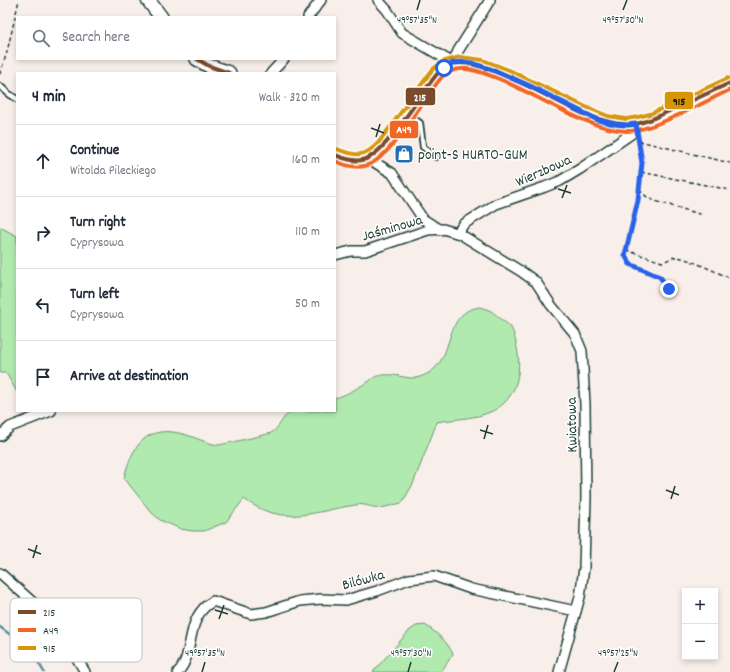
<!DOCTYPE html>
<meta charset="utf-8">
<style>
:root{--surface:#fff;--page:#f2f2f3;--text:#1f2937;--muted:#747a83;--line:#e0e1e3}
body{margin:0;font-family:Dekko,sans-serif;background:var(--page);color:var(--text)}
.controls{position:absolute;right:12px;bottom:12px;display:grid;overflow:hidden;border-radius:0px;box-shadow:0 2px 6px #0003}
.controls button{width:36px;height:36px;display:grid;place-items:center;padding:0;border:0;border-bottom:1px solid var(--line);background:var(--surface);color:var(--text);font:20px sans-serif}
.stop{position:absolute;width:12px;height:12px;margin:-9px;border:3px solid #2563eb;border-radius:50%;background:#fff}
.stop.end{background:#2563eb;border-color:#fff;box-shadow:0 1px 4px #0008}
.list{margin:0;padding:0;list-style:none}
h2{display:flex;justify-content:space-between;align-items:center;height:52px;margin:0;padding:0 16px;font-size:17px}
h2 small{font-size:13px;font-weight:400;color:var(--muted)}
.list li{display:grid;grid-template-columns:26px 1fr auto;gap:12px;align-items:center;box-sizing:border-box;height:72px;padding:0 16px;border-top:1px solid var(--line)}
.list b{display:block;font-size:15px;white-space:nowrap}
.list p{margin:0;font-size:13px;white-space:nowrap;color:var(--muted)}
.list em{font-size:13px;font-style:normal;color:var(--muted)}
.icon{flex:none;width:22px;height:22px;fill:none;stroke:currentColor;stroke-width:2;stroke-linecap:round;stroke-linejoin:round}
.map{position:relative;flex:none;width:730px;height:672px;overflow:hidden}
.search{position:absolute;background:var(--surface);box-shadow:0 2px 6px #0003;left:16px;top:16px;width:320px;height:44px;display:flex;align-items:center;gap:10px;box-sizing:border-box;padding:0 14px;border-radius:0px;color:var(--muted);font-size:15px}
.panel{position:absolute;background:var(--surface);box-shadow:0 2px 6px #0003;left:16px;top:72px;width:320px;height:340px;border-radius:0px}
.map>svg:first-child{display:block}
.green{fill:#b1eaaf;stroke:#689472}
.lines{fill:none;stroke-linecap:round;stroke-linejoin:round}
.stream{stroke:#578f99;stroke-width:2.5}
.lane-casing{stroke:#1f3d34;stroke-width:8}
.street-casing{stroke:#1f3d34;stroke-width:12}
.secondary-casing{stroke:#1f3d34;stroke-width:16}
.path{stroke:#1f3d34;stroke-width:1.5;stroke-dasharray:4 3;stroke-linecap:butt}
.lane{stroke:#fff;stroke-width:4.5}
.street{stroke:#fff;stroke-width:9}
.secondary{stroke:#fff;stroke-width:13}
.bus-1-casing{stroke:#fff;stroke-width:7}
.bus-2-casing{stroke:#fff;stroke-width:7}
.bus-3-casing{stroke:#fff;stroke-width:7}
.bus-1{stroke:#7a4b2a;stroke-width:4}
.bus-2{stroke:#f26522;stroke-width:4}
.bus-3{stroke:#d79608;stroke-width:4}
.route{stroke:#2563eb;stroke-width:5}
.ticks{fill:none;stroke:#1f3d34;stroke-width:1.5}
.labels{text-anchor:middle;stroke-width:3;stroke-linejoin:round;paint-order:stroke}
.poi-label{font-size:15px;fill:#1f3d34;stroke:#fff;text-anchor:start}
.street-label{font-size:15px;fill:#1f3d34;stroke:#fff}
.key{fill:#fff;stroke:#bcc5c2;stroke-width:1}
.key-label{font-size:11px;fill:#1f3d34}
.ticks-label{font-size:10px;text-anchor:middle;fill:#1f3d34;stroke:#fff;stroke-width:3;stroke-linejoin:round;paint-order:stroke}
.line-badge{stroke:#fff;stroke-width:1.5}
.badge-label{font-size:11px;text-anchor:middle;font-weight:bold;fill:#fff}
.pale-badge-label{font-size:11px;text-anchor:middle;font-weight:bold;fill:#111}
</style>
<div class="map">
<svg width="730" height="672" viewBox="0 0 730 672">
<rect width="100%" height="100%" fill="#f9efea"/>
<filter id="ink" filterUnits="userSpaceOnUse"><feTurbulence type="fractalNoise" baseFrequency=".025" numOctaves="2"/><feDisplacementMap in="SourceGraphic" scale="8" xChannelSelector="R" yChannelSelector="G"/><feConvolveMatrix kernelMatrix="1 2 1 2 8 2 1 2 1" color-interpolation-filters="sRGB"/></filter>
<g filter="url(#ink)">
<g class="green">
<polygon points="0,227 17,236 17,392 6,373 0,373"/>
<path d="M 479,307 C 483,308 487,309 491,311 C 493,312 507,324 510,326 C 513,330 515,338 516,343 C 521,363 520,388 504,403 C 488,419 459,418 437,422 L 413,484 L 402,503 C 395,504 387,507 381,508 C 372,508 364,503 356,505 C 313,511 284,528 244,499 L 226,522 L 204,531 L 192,531 L 181,529 L 160,520 L 151,512 L 124,478 C 132,446 146,424 183,434 C 192,436 209,444 218,445 C 221,445 269,434 271,433 C 279,429 282,416 292,411 L 335,411 L 335,398 C 347,395 357,388 368,382 C 371,380 375,376 378,376 C 401,370 411,388 434,369 C 451,354 447,323 467,311 C 471,309 475,308 479,307 Z"/>
<path d="M 425,625 C 437,633 447,641 453,654 L 441,672 L 373,672 L 409,631 L 416,626 Z"/>
</g>
<g class="lines">
<path class="stream" d="M 0,627 C 19,641 33,651 44,672"/>
<g class="lane-casing">
<g id="lane">
<polyline points="0,86 9,94 17,99"/>
<polyline points="409,115 420,123 423,147 436,157"/>
</g>
</g>
<g class="street-casing">
<g id="street">
<polyline points="378,0 387,10 402,33 453,63 458,51 490,0"/>
<polyline points="308,17 321,0"/>
<polyline points="271,73 284,59"/>
<polyline points="369,159 392,173 423,219 440,230"/>
<polyline points="457,233 464,224 496,204 545,187 560,181 580,169 631,134 636,124"/>
<polyline points="335,255 351,251 365,251 428,230 443,229 460,234 522,272 536,282 551,305 575,334 582,351 585,404 586,497 584,568 580,597 559,672"/>
<polyline points="0,436 10,427 51,411"/>
<polyline points="0,573 56,623 85,672"/>
<path d="M 178,672 C 193,657 187,626 203,609 C 205,606 209,604 213,601 L 251,614 L 266,612 L 300,601 L 321,599 L 346,600 L 377,591 L 409,579 L 434,576 L 471,589 L 576,611"/>
</g>
</g>
<g class="secondary-casing">
<g id="secondary">
<polyline points="148,0 161,17"/>
<polyline points="197,59 209,66 229,73"/>
<path d="M 335,155 C 356,164 368,164 384,146 C 396,130 408,113 420,97 C 427,87 435,74 445,67 C 481,43 581,126 626,125 C 644,125 661,115 677,108 C 695,100 712,91 730,83"/>
</g>
</g>
<g class="path">
<polyline points="0,74 7,52 19,0"/>
<polyline points="638,140 642,163 638,200 625,255 630,264 660,277 669,289"/>
<polyline points="639,141 730,163"/>
<polyline points="641,172 730,190"/>
<polyline points="639,190 647,197 655,201 703,215"/>
<path d="M 626,250 L 662,262 C 668,261 670,257 677,257 C 685,257 720,274 730,278"/>
</g>
<use href="#lane" class="lane"/>
<use href="#street" class="street"/>
<use href="#secondary" class="secondary"/>
<g class="bus-1-casing">
<g id="bus-1">
<polyline points="197,59 209,66 229,73"/>
<path d="M 335,155 C 343,158 353,162 362,160 C 385,157 420,93 438,73 C 444,67 454,62 463,63 C 475,63 487,68 498,72 C 538,87 584,122 625,125 C 634,126 644,122 652,119 L 730,83"/>
</g>
</g>
<g class="bus-2-casing">
<path id="bus-2" d="M 335,161 C 346,166 357,169 368,165 C 392,157 423,98 442,77 C 447,73 454,69 461,69 C 472,68 484,73 494,77 C 534,92 584,129 626,131 C 652,132 705,101 730,90"/>
</g>
<g class="bus-3-casing">
<path id="bus-3" d="M 337,149 C 356,157 365,157 379,142 L 433,69 L 442,62 L 460,57 L 483,60 L 509,70 L 586,107 L 608,116 L 626,119 L 638,117 L 650,114 L 728,78"/>
</g>
<use href="#bus-1" class="bus-1"/>
<use href="#bus-2" class="bus-2"/>
<use href="#bus-3" class="bus-3"/>
</g>
</g>
<g class="lines" filter="url(#ink)">
<polyline class="route" points="444,68 453,63 463,62 472,63 490,69 530,86 598,120 615,124 627,125 636,124 642,163 638,200 625,255 630,264 660,277 669,289"/>
</g>
<path class="ticks" d="M 417,10 L 420,0M 623,10 L 627,0M 371,128 L 384,133M 376,137 L 380,124M 558,189 L 571,193M 562,198 L 567,185M 480,430 L 493,434M 484,439 L 488,425M 666,490 L 679,495M 671,499 L 675,486M 28,549 L 41,554M 33,558 L 37,545M 215,610 L 228,614M 219,619 L 224,605M 202,672 L 205,662M 408,672 L 411,662M 614,672 L 618,662"/>
<defs>
<g id="shop-square" transform="scale(1)"><rect x="-9" y="-9" width="18" height="18" rx="4" fill="#1f6fb2" stroke="#fff"/><path d="M-5-2.5h2.3a2.7 3.5 0 0 1 5.4 0H5L5.5 6h-11ZM-1.5-2.5h3a1.5 2.3 0 0 0-3 0Z" fill="#fff"/></g>
</defs>
<g fill-rule="evenodd">
<use href="#shop-square" x="404" y="154"/>
</g>
<g class="labels">
<g class="poi-label">
<text x="418" y="159">point-S HURTO-GUM</text>
</g>
<g class="street-label">
<text transform="translate(543 170) rotate(-24)" y="5">Wierzbowa</text>
<text transform="translate(392 227) rotate(-16)" y="5">Jaśminowa</text>
<text transform="translate(571 425) rotate(-91)" y="5">Kwiatowa</text>
<text transform="translate(363 579) rotate(-15)" y="5">Bilówka</text>
</g>
</g>
<rect x="10" y="598" width="132" height="64" rx="6" class="key"/>
<rect x="18" y="610" width="18" height="4" fill="#7a4b2a"/>
<rect x="18" y="628" width="18" height="4" fill="#f26522"/>
<rect x="18" y="646" width="18" height="4" fill="#d79608"/>
<g class="key-label">
<text x="43" y="616">215</text>
<text x="43" y="634">A49</text>
<text x="43" y="652">915</text>
</g>
<g class="ticks-label">
<text x="417" y="23">49°57'35"N</text>
<text x="623" y="23">49°57'30"N</text>
<text x="205" y="656">49°57'35"N</text>
<text x="411" y="656">49°57'30"N</text>
<text x="618" y="656">49°57'25"N</text>
</g>
<g class="line-badge">
<rect x="405" y="87" width="31" height="19" rx="4" fill="#7a4b2a"/>
<rect x="664" y="91" width="30" height="19" rx="4" fill="#d79608"/>
<rect x="389" y="120" width="30" height="19" rx="4" fill="#f26522"/>
</g>
<g class="badge-label">
<text x="420" y="101">215</text>
<text x="404" y="133">A49</text>
</g>
<g class="pale-badge-label">
<text x="679" y="105">915</text>
</g>
</svg>
<div class="controls">
<button>+</button>
<button>−</button>
</div>
<div class="stop" style="left:444px;top:68px"></div>
<div class="stop end" style="left:669px;top:289px"></div>
<div class="search"><svg class="icon" aria-label="search" viewBox="0 0 24 24"><circle cx="10" cy="10" r="6"/><path d="M15 15l6 6"/></svg>Search here</div>
<section class="panel">
<h2>4 min<small>Walk · 320 m</small></h2>
<ul class="list">
<li><svg class="icon" aria-label="ahead" viewBox="0 0 24 24"><path d="M12 20V5M6 11l6-6 6 6"/></svg><div><b>Continue</b><p>Witolda Pileckiego</p></div><em>160 m</em></li>
<li><svg class="icon" aria-label="right" viewBox="0 0 24 24"><path d="M7 20v-9h11M14 6l5 5-5 5"/></svg><div><b>Turn right</b><p>Cyprysowa</p></div><em>110 m</em></li>
<li><svg class="icon" aria-label="left" viewBox="0 0 24 24"><path d="M17 20v-9H6M10 6l-5 5 5 5"/></svg><div><b>Turn left</b><p>Cyprysowa</p></div><em>50 m</em></li>
<li><svg class="icon" aria-label="arrive" viewBox="0 0 24 24"><path d="M6 21V4h12l-3 4 3 4H6"/></svg><div><b>Arrive at destination</b></div></li>
</ul>
</section>
</div>
